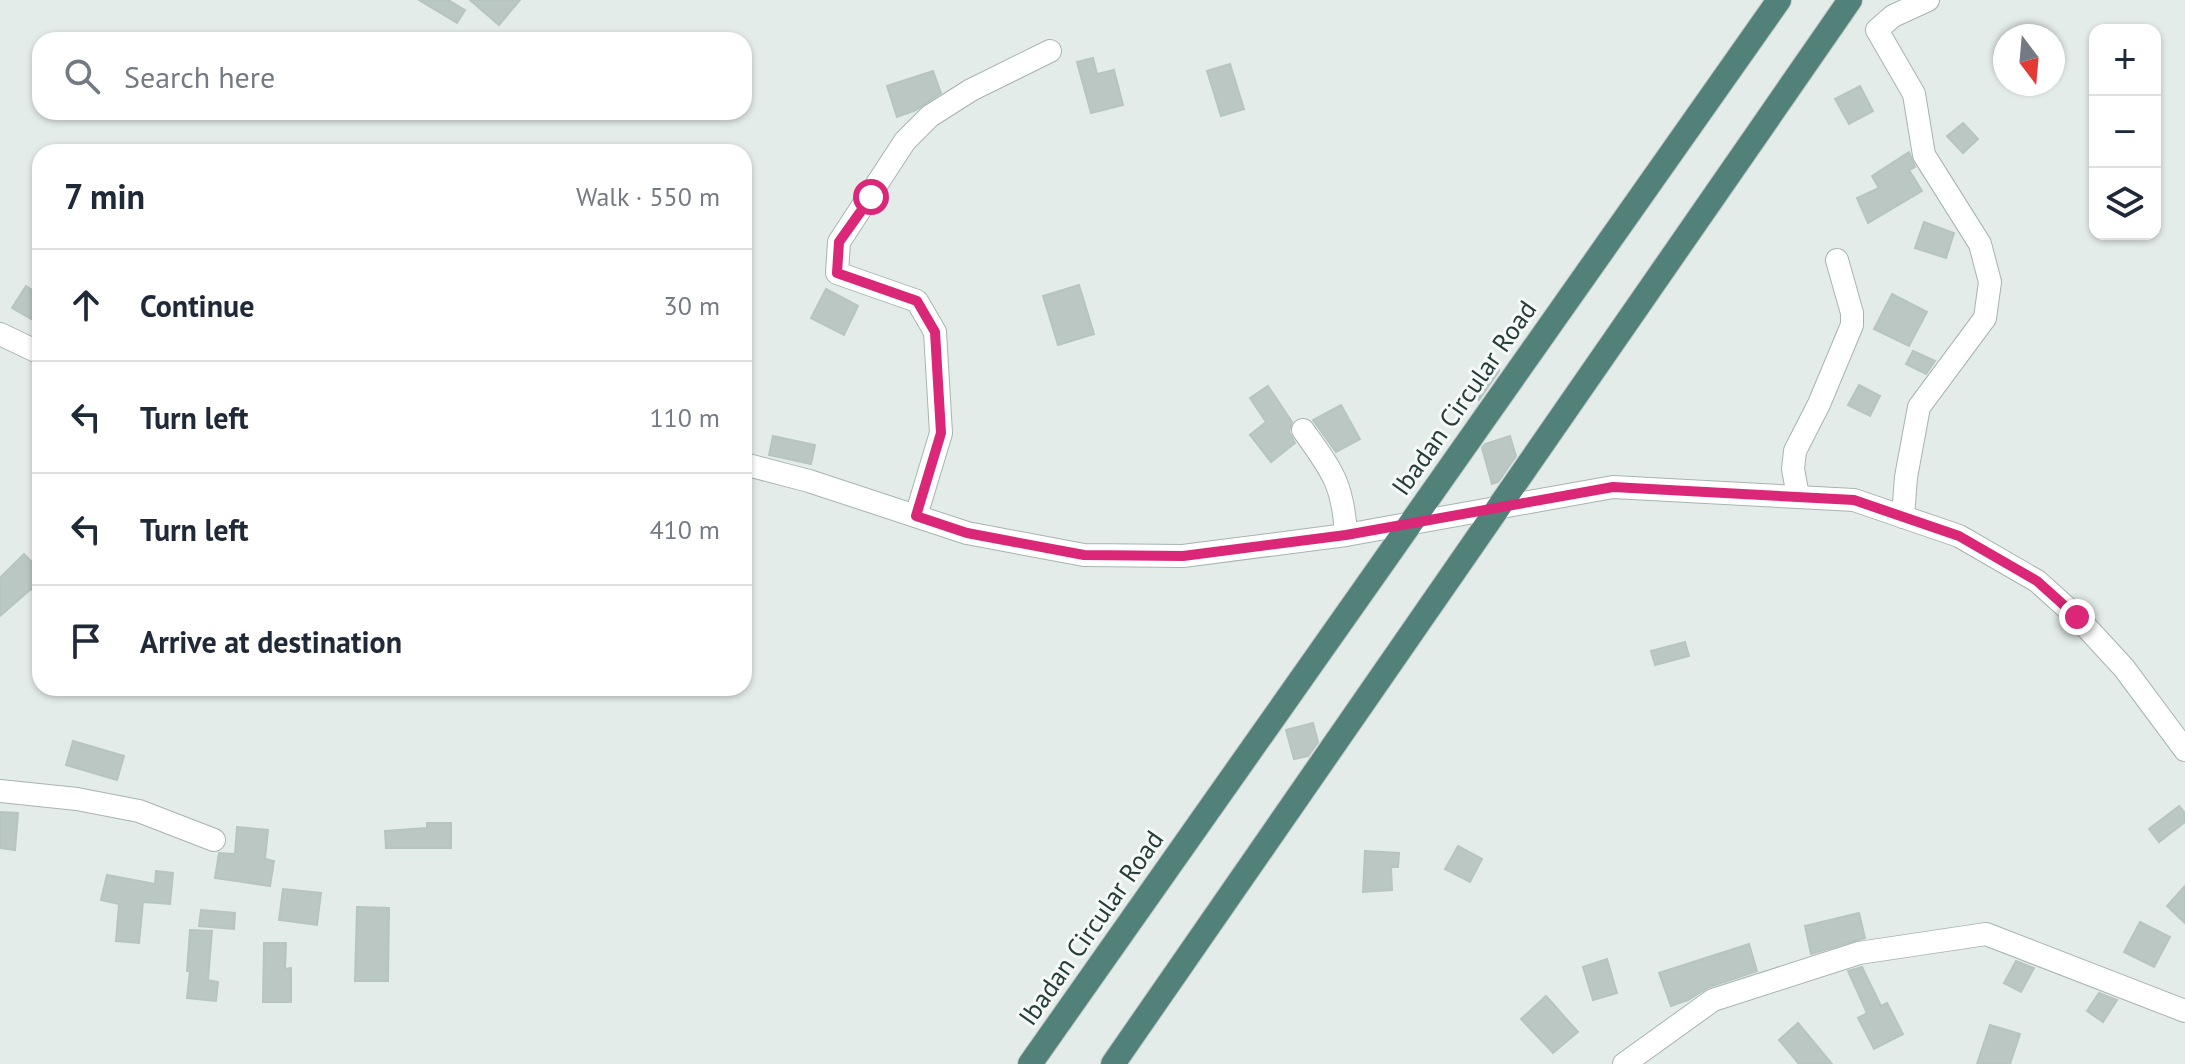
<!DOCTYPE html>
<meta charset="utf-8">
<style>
:root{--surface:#fff;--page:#f6f6f7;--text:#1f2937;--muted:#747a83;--line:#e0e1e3}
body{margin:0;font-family:"PT Sans",sans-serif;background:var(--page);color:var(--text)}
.controls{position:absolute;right:24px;top:24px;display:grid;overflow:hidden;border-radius:16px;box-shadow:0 2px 6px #0004}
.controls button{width:72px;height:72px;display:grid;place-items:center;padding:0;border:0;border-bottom:2px solid var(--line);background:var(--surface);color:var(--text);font:40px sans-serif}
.compass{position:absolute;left:1993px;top:24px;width:72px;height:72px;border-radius:50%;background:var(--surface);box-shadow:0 2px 6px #0004;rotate:164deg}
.stop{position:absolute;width:24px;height:24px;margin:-18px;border:6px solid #db2777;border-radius:50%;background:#fff}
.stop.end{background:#db2777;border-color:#fff;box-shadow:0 2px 8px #0008}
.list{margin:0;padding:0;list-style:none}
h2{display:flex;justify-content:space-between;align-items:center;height:104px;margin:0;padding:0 32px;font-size:34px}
h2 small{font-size:26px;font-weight:400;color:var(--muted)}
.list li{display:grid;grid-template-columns:52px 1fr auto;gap:24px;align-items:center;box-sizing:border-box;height:112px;padding:0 32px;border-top:2px solid var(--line)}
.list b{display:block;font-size:30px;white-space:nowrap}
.list em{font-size:26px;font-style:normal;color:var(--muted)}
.icon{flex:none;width:44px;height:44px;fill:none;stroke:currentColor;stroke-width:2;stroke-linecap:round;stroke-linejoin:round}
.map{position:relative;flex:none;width:2185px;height:1064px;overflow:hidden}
.search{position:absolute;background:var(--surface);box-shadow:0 2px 6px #0004;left:32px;top:32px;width:720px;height:88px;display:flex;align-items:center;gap:20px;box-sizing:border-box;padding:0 28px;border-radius:24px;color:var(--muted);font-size:30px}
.panel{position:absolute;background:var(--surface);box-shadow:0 2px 6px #0004;left:32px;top:144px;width:720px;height:552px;border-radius:24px}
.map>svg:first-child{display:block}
.building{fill:#bac7c2;stroke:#b7c5c0;stroke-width:2}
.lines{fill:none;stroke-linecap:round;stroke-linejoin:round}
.minor-casing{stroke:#a7b4b0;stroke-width:24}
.trunk-casing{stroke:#c2c8c7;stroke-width:26}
.minor{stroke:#fff;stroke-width:22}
.trunk{stroke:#52817a;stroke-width:24}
.route{stroke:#db2777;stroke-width:10}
.labels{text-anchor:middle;stroke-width:6;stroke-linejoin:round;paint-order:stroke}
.street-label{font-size:26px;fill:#263c38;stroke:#f5f9f7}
</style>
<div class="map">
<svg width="2185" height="1064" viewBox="0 0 2185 1064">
<rect width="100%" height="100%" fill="#e4ece9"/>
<g class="building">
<polygon points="419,0 448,0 465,10 457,23"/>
<polygon points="470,0 520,0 499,25"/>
<polygon points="1093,58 1097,74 1114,70 1123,105 1091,113 1077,62"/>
<polygon points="1230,64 1244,109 1221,116 1207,71"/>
<polygon points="933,71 941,93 916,110 897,117 887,86"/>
<polygon points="1860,86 1873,111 1849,124 1835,99"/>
<polygon points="1963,123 1978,139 1963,153 1947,136"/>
<polygon points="1909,152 1915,167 1909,170 1922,191 1868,223 1857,198 1879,188 1872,176"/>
<polygon points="1924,222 1954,233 1946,258 1915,248"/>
<polygon points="1079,285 1094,334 1058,345 1043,296"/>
<polygon points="26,286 40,295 40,324 12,308"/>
<polygon points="826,289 858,306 844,335 811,318"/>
<polygon points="1892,294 1927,312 1909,346 1874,329"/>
<polygon points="1913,351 1935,361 1926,374 1906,364"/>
<polygon points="1499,370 1499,371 1479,400 1472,377"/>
<polygon points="1859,385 1880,396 1870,416 1848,405"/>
<polygon points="1268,386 1292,422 1289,432 1295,443 1271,462 1250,435 1266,422 1250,398"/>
<polygon points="1341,405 1360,439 1336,452 1313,420"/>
<polygon points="773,436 815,445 811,464 769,455"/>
<polygon points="1510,436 1516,456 1498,482 1492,484 1482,448 1485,444"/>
<polygon points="24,554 40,571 40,597 31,589 0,616 0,578"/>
<polygon points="1685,642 1689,656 1655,665 1651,651"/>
<polygon points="1313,723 1318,742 1308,756 1294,759 1286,730"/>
<polygon points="73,741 124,756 117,780 66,765"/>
<polygon points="2179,806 2185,813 2185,822 2159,842 2149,829"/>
<polygon points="0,812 18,813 15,850 0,848"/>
<polygon points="427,823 451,823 451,848 386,848 385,831 427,828"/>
<polygon points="237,827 268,830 265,859 274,861 270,886 215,878 219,853 235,854"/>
<polygon points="1458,846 1482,859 1470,882 1445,869"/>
<polygon points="1365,851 1399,853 1398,867 1391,867 1392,890 1363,892"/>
<polygon points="156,871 173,873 170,904 143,902 139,943 116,941 119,904 101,900 107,875 155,884"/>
<polygon points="2185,886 2185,923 2167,906"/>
<polygon points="283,889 321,893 317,925 279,920"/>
<polygon points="357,907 389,908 388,981 355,981"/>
<polygon points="201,910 235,913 234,929 199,926"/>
<polygon points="1859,913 1865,938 1811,954 1805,926"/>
<polygon points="2140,922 2170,937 2154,967 2124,952"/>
<polygon points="190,930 212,931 208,980 218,982 216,1001 187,998 190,971 187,971"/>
<polygon points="264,943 286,943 285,969 291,968 291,1002 263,1002"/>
<polygon points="1749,944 1757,971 1709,987 1688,1000 1671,1006 1659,973"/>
<polygon points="1607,959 1617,993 1593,1000 1583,967"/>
<polygon points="2016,961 2034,968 2021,992 2004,983"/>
<polygon points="1862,967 1881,1006 1887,1003 1903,1034 1874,1049 1858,1018 1867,1013 1848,971"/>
<polygon points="2099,993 2117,1000 2103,1022 2087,1011"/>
<polygon points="1546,996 1578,1032 1553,1053 1521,1019"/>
<polygon points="1798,1023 1832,1064 1799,1064 1779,1040"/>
<polygon points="1990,1025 2020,1034 2010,1064 1977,1064"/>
</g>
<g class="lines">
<g class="minor-casing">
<g id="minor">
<polyline points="0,334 40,353"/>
<path d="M 1303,430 C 1332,471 1343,483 1346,535"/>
<polyline points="744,464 809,481 967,533 1084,555 1183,556 1346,535 1613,487 1854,500 1959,536 2037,581 2077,617 2124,668 2185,750"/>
<polyline points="1798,496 1793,469 1795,451 1819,404 1852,325 1852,313 1837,260"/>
<polyline points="916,516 941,433 935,332 917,301 837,273 839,242 905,141 930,116 971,90 1050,51"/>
<polyline points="1903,517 1906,477 1919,407 1985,318 1990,282 1980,244 1924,155 1914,94 1877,30 1893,16 1928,0"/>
<polyline points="0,791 77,799 139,811 214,840"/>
<polyline points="1624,1064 1713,1000 1859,953 1986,934 2185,1011"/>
</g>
</g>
<g class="trunk-casing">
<g id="trunk">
<polyline points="1030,1064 1779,0"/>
<polyline points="1113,1064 1850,0"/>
</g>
</g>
<use href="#minor" class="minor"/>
<use href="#trunk" class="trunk"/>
</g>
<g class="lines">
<polyline class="route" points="871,197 839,242 837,273 917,301 935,332 941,433 916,516 967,533 1084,555 1183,556 1346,535 1613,487 1854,500 1959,536 2037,581 2077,617"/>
</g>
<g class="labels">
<g class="street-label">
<text transform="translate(1464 398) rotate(-55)" y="9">Ibadan Circular Road</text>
<text transform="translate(1091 928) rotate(-55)" y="9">Ibadan Circular Road</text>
</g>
</g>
</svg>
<div class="controls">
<button>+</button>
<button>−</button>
<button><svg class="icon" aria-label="layers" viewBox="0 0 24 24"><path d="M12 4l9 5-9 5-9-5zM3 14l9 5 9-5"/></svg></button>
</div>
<svg class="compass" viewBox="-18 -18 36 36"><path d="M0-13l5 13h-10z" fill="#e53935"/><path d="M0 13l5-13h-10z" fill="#747a83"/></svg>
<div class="stop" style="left:871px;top:197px"></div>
<div class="stop end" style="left:2077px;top:617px"></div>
<div class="search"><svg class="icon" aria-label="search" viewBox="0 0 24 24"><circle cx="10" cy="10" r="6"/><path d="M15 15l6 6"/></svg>Search here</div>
<section class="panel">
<h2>7 min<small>Walk · 550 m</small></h2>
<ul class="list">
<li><svg class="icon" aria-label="ahead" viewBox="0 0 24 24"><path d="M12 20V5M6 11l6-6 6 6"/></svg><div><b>Continue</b></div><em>30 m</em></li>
<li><svg class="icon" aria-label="left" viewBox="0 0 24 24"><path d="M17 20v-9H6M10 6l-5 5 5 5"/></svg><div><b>Turn left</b></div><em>110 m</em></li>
<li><svg class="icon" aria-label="left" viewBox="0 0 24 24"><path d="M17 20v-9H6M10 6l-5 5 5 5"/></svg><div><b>Turn left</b></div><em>410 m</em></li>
<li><svg class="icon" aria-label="arrive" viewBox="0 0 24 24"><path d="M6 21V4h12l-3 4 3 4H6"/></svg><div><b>Arrive at destination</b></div></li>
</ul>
</section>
</div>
